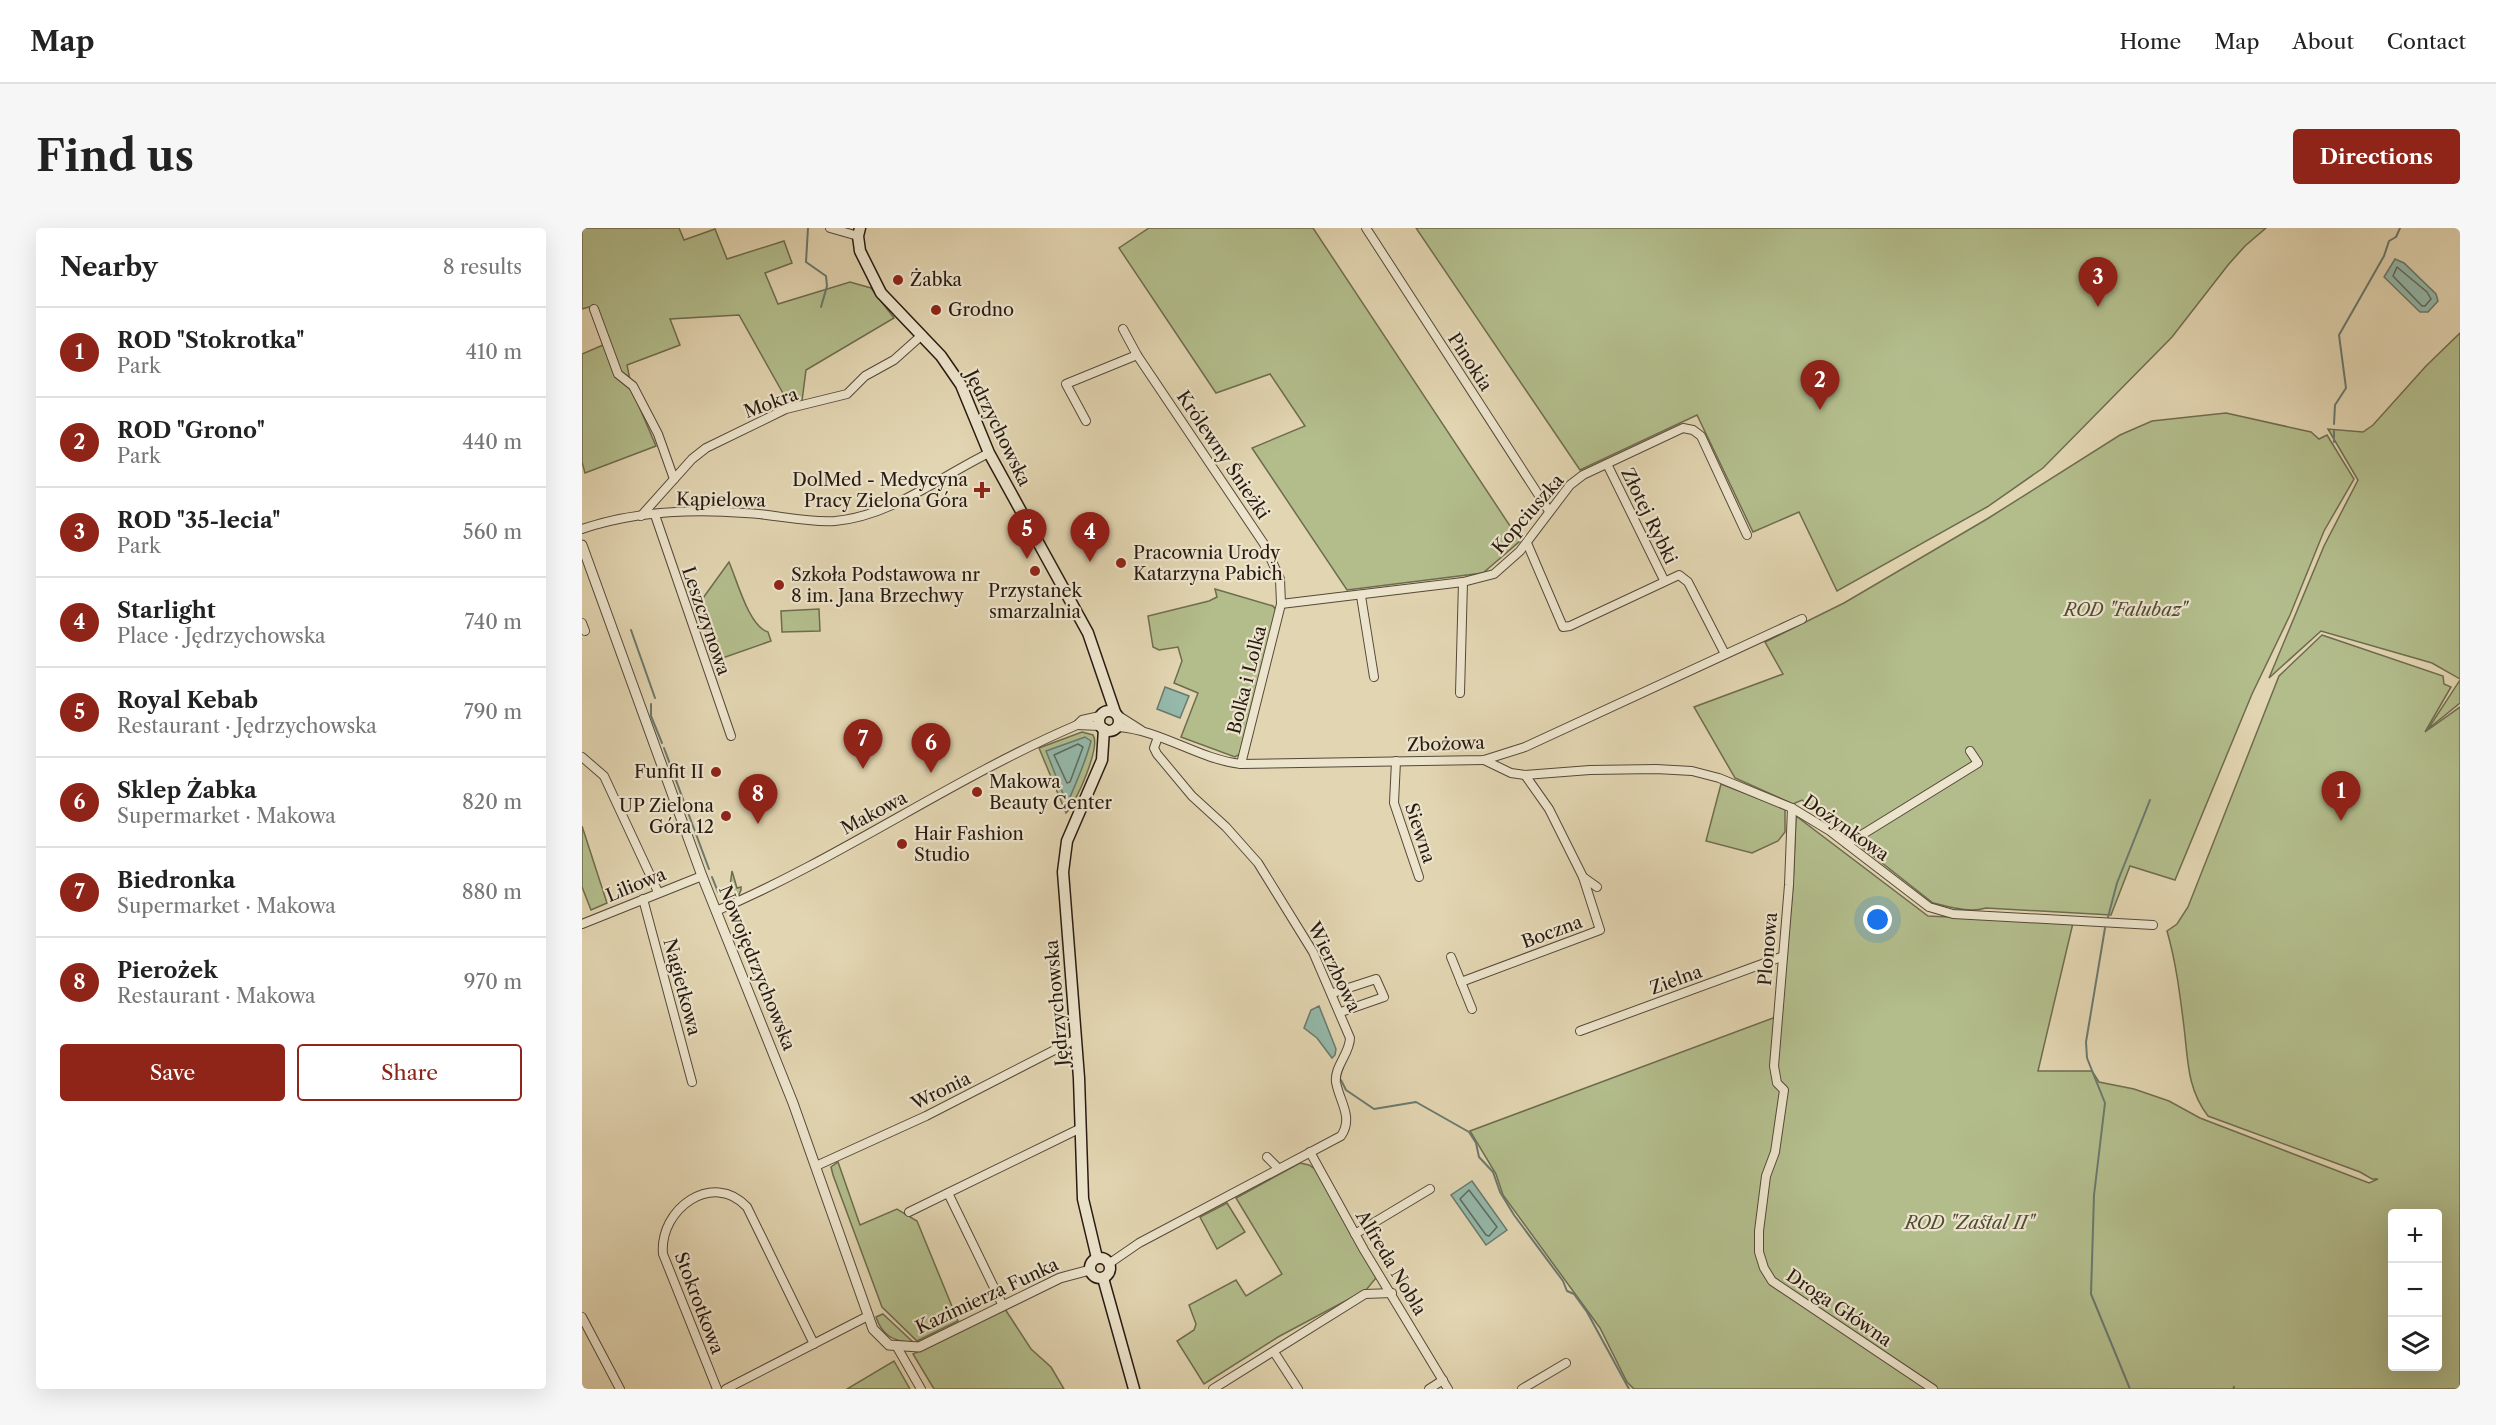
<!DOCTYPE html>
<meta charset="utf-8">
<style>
:root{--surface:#fff;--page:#f6f6f6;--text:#222;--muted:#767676;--line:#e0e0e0;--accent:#8f2418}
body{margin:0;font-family:"Libre Caslon Text",serif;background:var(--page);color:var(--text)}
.controls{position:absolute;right:18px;bottom:18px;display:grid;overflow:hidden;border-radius:6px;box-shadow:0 6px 24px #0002}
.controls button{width:54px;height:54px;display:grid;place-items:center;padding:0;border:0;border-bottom:2px solid var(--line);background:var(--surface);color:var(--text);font:30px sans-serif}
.you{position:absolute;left:1296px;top:692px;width:21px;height:21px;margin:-15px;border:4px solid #fff;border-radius:50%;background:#1a73e8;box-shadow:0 0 0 9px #1a73e833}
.badge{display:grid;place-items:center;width:39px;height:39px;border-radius:50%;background:var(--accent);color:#fff;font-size:20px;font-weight:700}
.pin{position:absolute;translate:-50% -50px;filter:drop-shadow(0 2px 3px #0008)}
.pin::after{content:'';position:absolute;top:32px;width:21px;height:18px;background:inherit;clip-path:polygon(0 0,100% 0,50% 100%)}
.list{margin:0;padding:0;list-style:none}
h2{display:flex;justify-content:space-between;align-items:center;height:78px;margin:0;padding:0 24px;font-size:26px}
h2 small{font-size:20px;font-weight:400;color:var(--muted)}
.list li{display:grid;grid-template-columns:39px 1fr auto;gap:18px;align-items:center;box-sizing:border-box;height:90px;padding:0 24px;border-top:2px solid var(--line)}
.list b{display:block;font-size:22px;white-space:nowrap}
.list p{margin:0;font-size:20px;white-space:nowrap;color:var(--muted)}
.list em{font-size:20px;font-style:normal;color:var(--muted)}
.actions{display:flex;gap:12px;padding:18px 24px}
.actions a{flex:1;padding:14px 0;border:2px solid var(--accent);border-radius:6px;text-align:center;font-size:21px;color:var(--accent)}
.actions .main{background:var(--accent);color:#fff}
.icon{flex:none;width:33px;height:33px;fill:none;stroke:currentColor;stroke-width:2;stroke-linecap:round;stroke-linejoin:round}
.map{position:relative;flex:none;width:1878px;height:1161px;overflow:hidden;border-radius:6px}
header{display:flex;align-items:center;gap:36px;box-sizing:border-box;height:84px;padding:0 30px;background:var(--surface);border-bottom:2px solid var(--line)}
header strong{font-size:28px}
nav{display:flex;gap:33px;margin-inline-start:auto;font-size:21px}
.intro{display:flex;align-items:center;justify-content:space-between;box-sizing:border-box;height:144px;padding:0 36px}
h1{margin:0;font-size:42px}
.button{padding:15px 27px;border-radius:6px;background:var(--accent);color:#fff;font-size:21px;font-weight:700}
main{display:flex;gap:36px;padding:0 36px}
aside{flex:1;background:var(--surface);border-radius:6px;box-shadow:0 6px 24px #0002}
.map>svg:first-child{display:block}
.green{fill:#b3bd8c;stroke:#6e6c4f;stroke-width:1.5;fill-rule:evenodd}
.water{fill:#95b9ab;stroke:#69796e;stroke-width:1.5}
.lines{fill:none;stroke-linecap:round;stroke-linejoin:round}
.shore{stroke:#5e6a5e;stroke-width:1.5}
.stream{stroke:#69796e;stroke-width:2}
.minor-casing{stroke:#56493a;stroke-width:10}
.tertiary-casing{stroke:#56493a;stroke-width:11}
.secondary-casing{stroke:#281a12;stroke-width:13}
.minor{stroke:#ece4cc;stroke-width:8}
.tertiary{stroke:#ece4cc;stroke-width:9}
.secondary{stroke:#ece4cc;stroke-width:10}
.poi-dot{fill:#8f2418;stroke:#ece4cc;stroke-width:2}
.labels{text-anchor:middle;stroke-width:4.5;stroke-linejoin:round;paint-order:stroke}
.poi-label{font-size:18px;fill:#281a12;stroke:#ece4cc;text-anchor:start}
.street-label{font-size:18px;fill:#281a12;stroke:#ece4cc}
.park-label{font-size:18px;font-style:italic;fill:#524b37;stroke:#ece4cc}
</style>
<header>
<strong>Map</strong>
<nav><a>Home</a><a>Map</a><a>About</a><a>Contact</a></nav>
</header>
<div class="intro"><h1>Find us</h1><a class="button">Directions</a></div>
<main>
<aside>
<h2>Nearby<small>8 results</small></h2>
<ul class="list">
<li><span class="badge">1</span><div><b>ROD &quot;Stokrotka&quot;</b><p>Park</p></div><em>410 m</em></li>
<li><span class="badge">2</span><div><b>ROD &quot;Grono&quot;</b><p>Park</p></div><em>440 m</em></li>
<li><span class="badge">3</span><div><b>ROD &quot;35-lecia&quot;</b><p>Park</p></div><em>560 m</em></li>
<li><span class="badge">4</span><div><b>Starlight</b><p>Place · Jędrzychowska</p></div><em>740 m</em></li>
<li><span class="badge">5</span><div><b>Royal Kebab</b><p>Restaurant · Jędrzychowska</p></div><em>790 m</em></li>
<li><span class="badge">6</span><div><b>Sklep Żabka</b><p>Supermarket · Makowa</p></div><em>820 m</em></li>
<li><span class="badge">7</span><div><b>Biedronka</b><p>Supermarket · Makowa</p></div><em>880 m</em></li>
<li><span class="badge">8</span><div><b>Pierożek</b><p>Restaurant · Makowa</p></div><em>970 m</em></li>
</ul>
<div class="actions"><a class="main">Save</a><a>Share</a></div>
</aside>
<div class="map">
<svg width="1878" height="1161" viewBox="0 0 1878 1161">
<rect width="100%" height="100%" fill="#e2d5b1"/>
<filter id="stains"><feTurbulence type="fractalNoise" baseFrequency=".00333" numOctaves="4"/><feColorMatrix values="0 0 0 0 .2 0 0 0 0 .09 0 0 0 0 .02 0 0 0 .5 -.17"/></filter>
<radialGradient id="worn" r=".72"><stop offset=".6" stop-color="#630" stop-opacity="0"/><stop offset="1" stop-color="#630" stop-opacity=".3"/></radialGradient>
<g class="green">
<polygon points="3,0 97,0 102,12 133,1 145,31 202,13 210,35 183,45 196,76 268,54 289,60 312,90 224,142 220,173 207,176 157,87 88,91 98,117 45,137 50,162 74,218 3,245 0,234 0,126 21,117 7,79 0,81 0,1"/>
<polygon points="567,0 731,0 938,313 901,345 765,362 670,220 723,198 688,146 634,165 537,20"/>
<polygon points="834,0 1684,0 1663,18 1646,37 1590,109 1461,240 1405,279 1255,363 1217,284 1171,304 1115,187 998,242"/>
<polygon points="1878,105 1878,451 1850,435 1739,403 1687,450 1742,318 1776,252 1746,201 1781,204 1791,197 1844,138"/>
<path d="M 1644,185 L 1729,204 L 1737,211 L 1745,207 L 1772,251 L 1742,303 L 1708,387 L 1670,466 L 1593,652 L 1548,638 L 1529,687 L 1404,680 C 1387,685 1369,679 1351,675 L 1220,572 L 1211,576 L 1153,550 L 1112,479 L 1201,446 L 1183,414 L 1262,375 L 1405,291 L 1538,207 L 1570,193 Z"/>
<path d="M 147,334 C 155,352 167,399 186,404 L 189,413 L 132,433 L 116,377 Z"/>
<polygon points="633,361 691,378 695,383 658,526 653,529 599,509 616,465 592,455 600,433 596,419 577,422 571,419 566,388 627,373 635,369"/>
<polygon points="237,381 238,403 200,404 199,383"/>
<path d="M 1740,407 L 1861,448 L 1862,456 L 1869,459 L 1843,504 L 1878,479 L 1878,1161 L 1652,1161 L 1652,1158 L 1651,1161 L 1052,1161 L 1045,1154 L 1018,1100 L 921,967 L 914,946 L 888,903 L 1191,790 L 1199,790 L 1211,657 L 1214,588 L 1346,688 L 1491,695 L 1456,843 L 1510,843 L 1517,854 L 1552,861 L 1587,873 L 1618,890 L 1787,955 L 1796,951 L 1790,951 L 1778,944 L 1626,888 C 1605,861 1606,832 1602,799 C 1598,767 1594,734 1585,703 L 1595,696 L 1606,679 L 1697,448 ZM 1810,986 L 1856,986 L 1856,1138 L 1810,1138 Z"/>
<polygon points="1878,452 1878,475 1846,501"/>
<path d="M 500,504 L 511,507 C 519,518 494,576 484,585 L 457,520 Z"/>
<polygon points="1139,556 1203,581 1203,604 1196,613 1170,625 1124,613"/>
<polygon points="0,598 25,675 9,682 0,659"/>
<polygon points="150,643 155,660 159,659 159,662 156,669 146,674"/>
<polygon points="256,934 278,997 315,981 335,993 376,1093 335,1113 300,1079 251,947 249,939"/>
<polygon points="718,935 727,937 734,942 794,1050 784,1062 696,1109 622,1156 595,1113 612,1102 614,1096 607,1077 654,1052 664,1068 700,1046 654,970"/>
<polygon points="645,975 663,1004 635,1021 618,989"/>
<polygon points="423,1081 449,1121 469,1139 482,1161 352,1161 331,1126"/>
<path d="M 301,1086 L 331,1114 C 311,1114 300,1107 294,1089 Z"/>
<polygon points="312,1133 328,1161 265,1161"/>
</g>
<g class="water">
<polygon points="1813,31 1822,35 1854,66 1856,73 1846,84 1838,84 1802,49"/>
<polygon points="583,459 607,468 598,490 575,481"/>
<path d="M 503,509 L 509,513 C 503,536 494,555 485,576 L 464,523 Z"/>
<polygon points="737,778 754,821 753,827 750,830 735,810 722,800 729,782"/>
<polygon points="890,953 925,1002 904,1017 869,967"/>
</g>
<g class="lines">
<g class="shore">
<polygon points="1815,39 1845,64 1849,71 1843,78 1840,78 1811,48"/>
<polygon points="496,516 501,519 488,554 485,555 472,527"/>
<polygon points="887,962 915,999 907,1008 904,1007 878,971"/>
</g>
<g class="stream">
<polyline points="226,0 224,34 244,48 245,58 239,79"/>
<polyline points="1752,196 1753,177 1764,160 1757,107 1802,28 1807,13 1814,9 1818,0"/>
<polyline points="1752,203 1752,214"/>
<polyline points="49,402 73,470"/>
<polyline points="69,476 69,488 80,515"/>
<polyline points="82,520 127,641"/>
<polyline points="130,649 136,664"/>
<polyline points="1526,689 1535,655 1568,572"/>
<polyline points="1523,700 1504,814 1505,830 1523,875 1512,967 1509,1066 1548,1161"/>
<polyline points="759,852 764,862 792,881 834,874 887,904 894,915 897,929 911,944 918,964 932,987 981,1053 985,1063 992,1066 1005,1084 1047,1161"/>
</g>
<g class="minor-casing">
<g id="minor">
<polyline points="248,0 276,8"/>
<polyline points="784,0 967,283"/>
<polyline points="12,81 36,146 51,158 76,206 92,251"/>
<polyline points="541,101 555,127 682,316 698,351 699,376 659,536"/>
<polyline points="504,193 484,156 555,127"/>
<polyline points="1025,236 1082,352"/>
<polyline points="73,287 149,508"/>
<polyline points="59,288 110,231 124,220 204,181 265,166 283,148 312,132 340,107"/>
<path d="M 0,301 C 50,284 110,281 163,285 C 193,286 223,295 253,293 C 309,288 358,249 407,225"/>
<polyline points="945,315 981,399 988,398 1097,347 1106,354 1143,426"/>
<polyline points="779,368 792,449"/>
<polyline points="699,376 881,354 912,346 938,323 988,257 1001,247 1101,200 1111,202 1119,208 1165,307"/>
<polyline points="0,395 3,403"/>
<polyline points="878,465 881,354"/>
<polyline points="537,488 559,502"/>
<polyline points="495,497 518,498"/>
<path d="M 536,499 C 579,502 616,531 659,536 L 902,532 L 943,519 L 1220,391"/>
<polyline points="0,529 22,548 76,664"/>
<polyline points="902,532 929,545 943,547 1008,542 1074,541 1110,543 1137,550 1210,580 1248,603 1347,679 1371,686 1571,697"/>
<polyline points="814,533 812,575 837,649"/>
<polyline points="943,547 967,581 1001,649 1015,659"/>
<polyline points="1210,580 1207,657 1192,838 1195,855 1202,862 1193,924 1184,948 1177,1003 1177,1024 1182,1040 1190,1053 1351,1161"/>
<polyline points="1265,616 1396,535 1388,523"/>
<polyline points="61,671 110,854"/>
<path d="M 134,683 C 259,630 371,550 495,497 L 500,492 L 518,488"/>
<polyline points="0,696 120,648"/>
<polyline points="869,729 890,781"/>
<polyline points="879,754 1018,702 1001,649"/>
<polyline points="751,765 794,751 802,769 759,784"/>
<polyline points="998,803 1199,729"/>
<polyline points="728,924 782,1022 866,1161"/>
<polyline points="685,929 696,940"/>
<polyline points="234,938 344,888 494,811"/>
<polyline points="366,965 421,1078"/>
<polyline points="327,984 499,900"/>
<polyline points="773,1006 848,961"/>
<path d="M 528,1035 L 557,1015 L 759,908 C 772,889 757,873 754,854 C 752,839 768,825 768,810 L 731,724 L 676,635 L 644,599 L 610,568 L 575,526 L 572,520 L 576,509"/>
<polyline points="0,1089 38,1161"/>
<polyline points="315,1119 339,1161"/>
<polyline points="692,1124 716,1161"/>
<path d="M 135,1161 L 81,1026 C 77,981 131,942 165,979 L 232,1116"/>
<polyline points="144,1161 286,1088"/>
<polyline points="631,1161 783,1066 810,1065"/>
<polyline points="847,1161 861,1152"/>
<polyline points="940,1161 984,1135"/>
</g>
</g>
<g class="tertiary-casing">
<polyline id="tertiary" points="0,317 120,648 211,875 291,1101 307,1117 337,1119 478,1050 508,1042"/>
</g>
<g class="secondary-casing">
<g id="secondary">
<polyline points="278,0 276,8 278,23 299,65 359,128 379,157 407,225 506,405 533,484"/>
<circle cx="527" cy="493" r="10"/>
<circle cx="518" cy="1040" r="10"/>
<polyline points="515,1030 501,971 497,850 481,644 485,613 520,532 522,501"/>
<polyline points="521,1050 552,1161"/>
</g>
</g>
<use href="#minor" class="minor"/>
<use href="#tertiary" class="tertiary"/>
<use href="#secondary" class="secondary"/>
</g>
<g class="poi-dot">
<circle cx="316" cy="52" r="6"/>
<circle cx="354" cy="82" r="6"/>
<path d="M397 253h6v6h6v6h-6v6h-6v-6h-6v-6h6z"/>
<circle cx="539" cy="335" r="6"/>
<circle cx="453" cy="343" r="6"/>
<circle cx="197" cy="357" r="6"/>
<circle cx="134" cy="544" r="6"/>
<circle cx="395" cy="564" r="6"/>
<circle cx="144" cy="588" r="6"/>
<circle cx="320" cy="616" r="6"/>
</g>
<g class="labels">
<g class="poi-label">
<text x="328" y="58">Żabka</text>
<text x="366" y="88">Grodno</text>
<text x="386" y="258" text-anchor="end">DolMed - Medycyna<tspan x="386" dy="21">Pracy Zielona Góra</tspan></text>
<text x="551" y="331">Pracownia Urody<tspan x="551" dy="21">Katarzyna Pabich</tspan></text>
<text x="209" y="353">Szkoła Podstawowa nr<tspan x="209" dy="21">8 im. Jana Brzechwy</tspan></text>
<text x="453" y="369" text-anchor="middle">Przystanek<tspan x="453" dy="21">smarzalnia</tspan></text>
<text x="122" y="550" text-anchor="end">Funfit II</text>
<text x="407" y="560">Makowa<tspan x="407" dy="21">Beauty Center</tspan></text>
<text x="132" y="584" text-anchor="end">UP Zielona<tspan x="132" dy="21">Góra 12</tspan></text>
<text x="332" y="612">Hair Fashion<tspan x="332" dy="21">Studio</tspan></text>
</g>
<g class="street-label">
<text transform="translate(888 134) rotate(57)" y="6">Pinokia</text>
<text transform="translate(189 175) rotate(-20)" y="6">Mokra</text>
<text transform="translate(416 200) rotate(64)" y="6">Jędrzychowska</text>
<text transform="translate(641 227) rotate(56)" y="6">Królewny Śnieżki</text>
<text transform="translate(139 272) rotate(1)" y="6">Kąpielowa</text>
<text transform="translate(946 286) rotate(-49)" y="6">Kopciuszka</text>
<text transform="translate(1067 288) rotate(64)" y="6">Złotej Rybki</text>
<text transform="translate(124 393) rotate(71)" y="6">Leszczynowa</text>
<text transform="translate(665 452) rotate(-76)" y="6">Bolka i Lolka</text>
<text transform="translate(864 516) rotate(-2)" y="6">Zbożowa</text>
<text transform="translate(292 585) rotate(-28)" y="6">Makowa</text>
<text transform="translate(1264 600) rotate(35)" y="6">Dożynkowa</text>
<text transform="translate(838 605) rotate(72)" y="6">Siewna</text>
<text transform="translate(54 657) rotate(-22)" y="6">Liliowa</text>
<text transform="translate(970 704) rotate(-20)" y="6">Boczna</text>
<text transform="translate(1186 721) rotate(-85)" y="6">Plonowa</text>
<text transform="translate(752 739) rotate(64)" y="6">Wierzbowa</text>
<text transform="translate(175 740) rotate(68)" y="6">Nowojędrzychowska</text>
<text transform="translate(1094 752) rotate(-20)" y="6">Zielna</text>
<text transform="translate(100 759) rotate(75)" y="6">Nagietkowa</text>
<text transform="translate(475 775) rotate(-95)" y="6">Jędrzychowska</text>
<text transform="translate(359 863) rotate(-26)" y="6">Wronia</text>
<text transform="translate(809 1035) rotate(59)" y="6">Alfreda Nobla</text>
<text transform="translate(405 1068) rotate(-25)" y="6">Kazimierza Funka</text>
<text transform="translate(117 1075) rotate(69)" y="6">Stokrotkowa</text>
<text transform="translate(1257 1080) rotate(34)" y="6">Droga Główna</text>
</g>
<g class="park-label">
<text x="1543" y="388">ROD "Falubaz"</text>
<text x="1387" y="1001">ROD "Zastal II"</text>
</g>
</g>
<rect width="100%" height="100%" filter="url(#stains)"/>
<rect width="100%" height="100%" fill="url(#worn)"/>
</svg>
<div class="controls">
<button>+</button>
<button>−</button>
<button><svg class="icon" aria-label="layers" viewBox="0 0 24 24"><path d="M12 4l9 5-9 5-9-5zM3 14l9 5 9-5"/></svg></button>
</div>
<div class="you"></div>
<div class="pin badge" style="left:1759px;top:593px">1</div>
<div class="pin badge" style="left:1238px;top:182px">2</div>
<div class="pin badge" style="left:1516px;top:79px">3</div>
<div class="pin badge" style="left:508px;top:334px">4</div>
<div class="pin badge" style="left:445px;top:331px">5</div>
<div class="pin badge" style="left:349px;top:545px">6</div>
<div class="pin badge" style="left:281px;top:541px">7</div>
<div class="pin badge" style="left:176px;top:596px">8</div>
</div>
</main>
